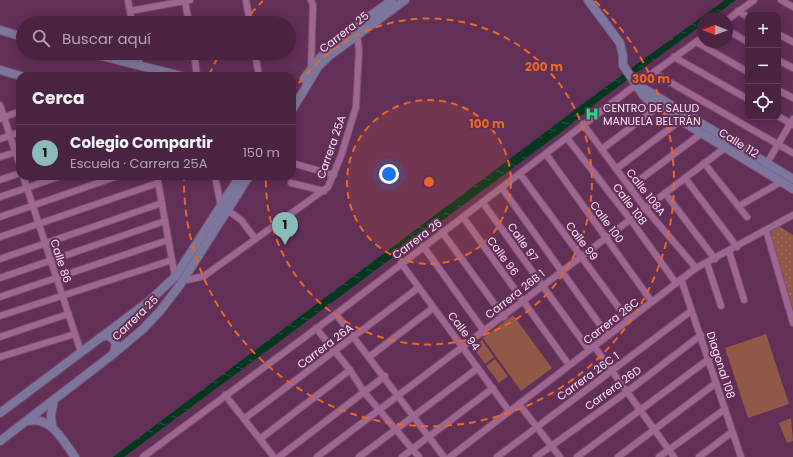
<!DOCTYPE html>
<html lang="es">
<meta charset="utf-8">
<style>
:root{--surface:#4a2341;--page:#542f4c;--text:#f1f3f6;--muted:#b2a4b1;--line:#61405a;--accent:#8bbbb9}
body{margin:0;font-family:Poppins,sans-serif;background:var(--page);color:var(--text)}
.controls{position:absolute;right:12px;top:12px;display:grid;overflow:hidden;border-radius:8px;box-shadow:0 2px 10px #0003}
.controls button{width:36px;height:36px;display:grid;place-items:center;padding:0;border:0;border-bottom:1px solid var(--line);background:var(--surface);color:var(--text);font:20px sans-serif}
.compass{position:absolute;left:697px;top:12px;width:36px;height:36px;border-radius:50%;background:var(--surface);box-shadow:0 2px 10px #0003;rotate:271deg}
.you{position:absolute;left:389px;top:174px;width:14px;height:14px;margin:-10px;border:3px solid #fff;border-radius:50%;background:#1a73e8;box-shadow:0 0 0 6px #1a73e833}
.badge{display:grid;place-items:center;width:26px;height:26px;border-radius:50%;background:var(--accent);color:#111;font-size:13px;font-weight:700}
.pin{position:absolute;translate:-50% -33px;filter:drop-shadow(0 1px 2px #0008)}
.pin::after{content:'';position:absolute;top:21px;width:14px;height:12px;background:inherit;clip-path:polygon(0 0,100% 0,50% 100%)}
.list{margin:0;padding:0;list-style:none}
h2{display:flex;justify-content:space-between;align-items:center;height:52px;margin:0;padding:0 16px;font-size:17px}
h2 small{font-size:13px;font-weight:400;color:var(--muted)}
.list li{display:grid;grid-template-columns:26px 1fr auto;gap:12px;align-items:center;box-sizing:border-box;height:56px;padding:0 16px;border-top:1px solid var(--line)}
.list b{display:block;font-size:15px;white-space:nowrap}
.list p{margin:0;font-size:13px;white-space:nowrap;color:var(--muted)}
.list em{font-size:13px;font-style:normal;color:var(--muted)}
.icon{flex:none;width:22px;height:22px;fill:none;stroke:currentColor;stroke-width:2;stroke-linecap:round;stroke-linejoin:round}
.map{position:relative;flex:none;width:793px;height:457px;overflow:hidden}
.search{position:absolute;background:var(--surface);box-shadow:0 2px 10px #0003;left:16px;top:16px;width:280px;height:44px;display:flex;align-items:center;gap:10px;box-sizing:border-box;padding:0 14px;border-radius:22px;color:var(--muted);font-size:15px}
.panel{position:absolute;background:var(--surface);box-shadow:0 2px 10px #0003;left:16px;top:72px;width:280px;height:108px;border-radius:12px}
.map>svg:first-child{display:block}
.grass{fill:url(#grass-dots)}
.park{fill:#915747}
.water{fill:url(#water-ripples)}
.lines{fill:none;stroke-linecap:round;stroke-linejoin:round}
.street-casing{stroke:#784e70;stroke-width:8}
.secondary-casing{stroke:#784e70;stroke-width:10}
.street{stroke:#9f6691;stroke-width:6}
.secondary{stroke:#7d769c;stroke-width:8}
.ring{fill:none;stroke:#ea6723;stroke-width:2;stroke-dasharray:7 5}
.labels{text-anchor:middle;stroke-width:4;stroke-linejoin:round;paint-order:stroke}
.street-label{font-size:11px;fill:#fce2f4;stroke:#622f57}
.poi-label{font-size:11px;fill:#fce2f4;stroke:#622f57;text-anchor:start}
.centre{fill:#ea6723;stroke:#622f57;stroke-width:2}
.ring-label{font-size:12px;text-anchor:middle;font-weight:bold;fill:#ea6723;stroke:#622f57;stroke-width:4;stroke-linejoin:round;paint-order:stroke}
</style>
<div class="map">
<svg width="793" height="457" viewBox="0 0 793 457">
<defs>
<pattern id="grass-dots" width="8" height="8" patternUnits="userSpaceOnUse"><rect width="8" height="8" fill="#915747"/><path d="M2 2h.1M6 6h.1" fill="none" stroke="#a16f62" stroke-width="1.8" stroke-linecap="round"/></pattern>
<pattern id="water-ripples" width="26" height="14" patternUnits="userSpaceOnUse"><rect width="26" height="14" fill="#03371e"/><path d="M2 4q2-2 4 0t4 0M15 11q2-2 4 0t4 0" fill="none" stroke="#29543f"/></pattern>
</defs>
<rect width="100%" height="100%" fill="#622f57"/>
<polygon class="grass" points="776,224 793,235 793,323 766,230"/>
<g class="park">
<polygon points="513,315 552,368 521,391 483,338"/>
<polygon points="766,334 789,404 748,418 725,348"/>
<polygon points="482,340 494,357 485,364 473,347"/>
<polygon points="495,359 508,376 499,383 486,366"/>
<polygon points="791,418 793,441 787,443 779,423"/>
</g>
<polygon class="water" points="725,0 736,0 711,18 703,18 703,24 600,100 564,130 124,457 113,457 596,94"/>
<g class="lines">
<g class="street-casing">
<g id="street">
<polyline points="128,0 132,23"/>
<polyline points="246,0 250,23"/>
<polyline points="781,0 793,7"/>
<polyline points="185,1 189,23"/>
<polyline points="130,11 190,0"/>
<polyline points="738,11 748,17"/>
<polyline points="727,20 754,0"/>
<polyline points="727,30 748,42"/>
<polyline points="778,34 793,42"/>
<polyline points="696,42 748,72"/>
<polyline points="137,53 140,66"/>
<polyline points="194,53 197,76"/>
<polyline points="255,53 259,76"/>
<polyline points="674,57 748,99"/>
<polyline points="778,60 793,68"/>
<polyline points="311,68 313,5 311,0"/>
<polyline points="654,73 793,153"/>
<polyline points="778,90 793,98"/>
<polyline points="0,105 20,166"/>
<polyline points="778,116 793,125"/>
<polyline points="0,119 20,111"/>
<polyline points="583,124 645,208 696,268"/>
<polyline points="567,138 630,219 676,283"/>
<polyline points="0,139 20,132"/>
<polyline points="602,149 658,107"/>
<polyline points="546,154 652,302"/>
<polyline points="0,157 20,151"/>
<polyline points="292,163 334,175"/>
<polyline points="704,163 747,217"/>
<polyline points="767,163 793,119"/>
<polyline points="616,169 681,120"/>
<polyline points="520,174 628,320"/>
<polyline points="23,176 81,352"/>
<polyline points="157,176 175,277"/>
<polyline points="215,176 221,207"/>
<polyline points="685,178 737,247"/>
<polyline points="0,180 20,173"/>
<polyline points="291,183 324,191"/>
<polyline points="630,187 702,133"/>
<polyline points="502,188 608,336"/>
<polyline points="665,193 715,259"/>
<polyline points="0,197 61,176"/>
<polyline points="483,203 589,350"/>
<polyline points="739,206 781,182"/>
<polyline points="227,210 241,220 254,237"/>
<polyline points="0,217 118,176"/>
<polyline points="463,217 569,365"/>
<polyline points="766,230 793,323"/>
<polyline points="442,232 504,317"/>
<polyline points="0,237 158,183"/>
<polyline points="423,246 484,331"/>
<polyline points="729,251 744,300"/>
<polyline points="0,259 162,203"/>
<polyline points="401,263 509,411"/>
<polyline points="707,263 721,306"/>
<polyline points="0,278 165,221"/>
<polyline points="681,279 741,457"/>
<polyline points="183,281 204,276 328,187 341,156 356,107 359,50 357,35"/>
<polyline points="0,297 168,240"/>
<polyline points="336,314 444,457"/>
<polyline points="0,316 172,260"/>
<polyline points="316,328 350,370 364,392 419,457"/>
<polyline points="0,337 68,314"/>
<polyline points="594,346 674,457"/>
<polyline points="0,357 75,334"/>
<polyline points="369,357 433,308"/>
<polyline points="225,395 274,457"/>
<polyline points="519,404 560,457"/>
<polyline points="244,419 418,288"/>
<polyline points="260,439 350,370"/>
<polyline points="143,457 336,314 629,90 703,37"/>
<polyline points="279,457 385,376"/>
<polyline points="317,457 726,147"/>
<polyline points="359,457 478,368"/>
<polyline points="402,457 493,388"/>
<polyline points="450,457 696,268 793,215"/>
<polyline points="497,457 691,311"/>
<polyline points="536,457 628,391 701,335"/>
<polyline points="577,457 709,359"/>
<polyline points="618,457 716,383"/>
<polyline points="659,457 725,409"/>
<polyline points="699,457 732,432"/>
</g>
</g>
<g class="secondary-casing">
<g id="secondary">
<polyline points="588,0 620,43 623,56 623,65 643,95 649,101 793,189"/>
<polyline points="0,30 23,37"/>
<polyline points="90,53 181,76"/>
<polyline points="0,70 21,76"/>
<path d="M 304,79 C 326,44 360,24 392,0"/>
<polyline points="638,85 793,179"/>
<polyline points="292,110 318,67 329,56 405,0"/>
<path d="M 101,337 C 108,334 113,337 116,344 L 114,353"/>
<polyline points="0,413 148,302 175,277 240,176"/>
<path d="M 27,421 C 51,415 63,441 75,457"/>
<polyline points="52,426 51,415 54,400"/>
<polyline points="0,441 112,355 143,329 160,311 180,285 249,176"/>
</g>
</g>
<use href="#street" class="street"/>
<use href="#secondary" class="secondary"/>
</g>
<circle cx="429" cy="182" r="82" fill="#ea6723" fill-opacity=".12"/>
<g class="ring">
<circle cx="429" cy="182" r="82"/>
<path d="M292 93A163 163 0 1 1 266 176"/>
<path d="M209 75A245 245 0 0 1 220 54M243 23A245 245 0 0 1 263 1M595 1A245 245 0 1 1 184 178"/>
</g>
<defs>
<g id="hospital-bare" transform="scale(1.08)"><path d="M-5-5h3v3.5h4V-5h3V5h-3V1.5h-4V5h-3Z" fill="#27d885" stroke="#622f57" stroke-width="2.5" paint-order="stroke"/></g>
</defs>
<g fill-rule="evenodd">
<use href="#hospital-bare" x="592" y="114"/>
</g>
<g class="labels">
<g class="street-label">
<text transform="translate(344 32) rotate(-38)" y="4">Carrera 25</text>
<text transform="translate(739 143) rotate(32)" y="4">Calle 112</text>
<text transform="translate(331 147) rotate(-71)" y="4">Carrera 25A</text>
<text transform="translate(646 192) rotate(52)" y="4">Calle 108A</text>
<text transform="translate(630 204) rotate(53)" y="4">Calle 108</text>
<text transform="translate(607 222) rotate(54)" y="4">Calle 100</text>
<text transform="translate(417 239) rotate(-37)" y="4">Carrera 26</text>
<text transform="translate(582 241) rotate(53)" y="4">Calle 99</text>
<text transform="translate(523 242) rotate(55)" y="4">Calle 97</text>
<text transform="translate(503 256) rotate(54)" y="4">Calle 96</text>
<text transform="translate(61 261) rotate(72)" y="4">Calle 86</text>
<text transform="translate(515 294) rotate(-38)" y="4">Carrera 26B 1</text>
<text transform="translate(135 318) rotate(-44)" y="4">Carrera 25</text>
<text transform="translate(611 321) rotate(-38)" y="4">Carrera 26C</text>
<text transform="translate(464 331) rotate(53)" y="4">Calle 94</text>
<text transform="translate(325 346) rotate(-37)" y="4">Carrera 26A</text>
<text transform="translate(721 365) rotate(72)" y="4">Diagonal 108</text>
<text transform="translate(588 376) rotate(-36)" y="4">Carrera 26C 1</text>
<text transform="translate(613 388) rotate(-36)" y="4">Carrera 26D</text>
</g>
<g class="poi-label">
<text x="603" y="112">CENTRO DE SALUD<tspan x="603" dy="13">MANUELA BELTRÁN</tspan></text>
</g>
</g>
<circle cx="429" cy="182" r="6" class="centre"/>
<g class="ring-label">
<text x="544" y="71">200 m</text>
<text x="651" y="83">300 m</text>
<text x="487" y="128">100 m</text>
</g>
</svg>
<div class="controls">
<button>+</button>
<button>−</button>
<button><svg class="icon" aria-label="locate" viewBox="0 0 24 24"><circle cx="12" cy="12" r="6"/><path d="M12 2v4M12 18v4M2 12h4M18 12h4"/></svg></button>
</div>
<svg class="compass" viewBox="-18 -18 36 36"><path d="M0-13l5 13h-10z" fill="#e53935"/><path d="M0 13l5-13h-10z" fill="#b2a4b1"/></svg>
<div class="you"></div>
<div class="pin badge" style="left:285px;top:245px">1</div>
<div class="search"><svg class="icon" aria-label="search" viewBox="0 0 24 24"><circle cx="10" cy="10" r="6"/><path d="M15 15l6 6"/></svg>Buscar aquí</div>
<section class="panel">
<h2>Cerca<small></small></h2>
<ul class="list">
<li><span class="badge">1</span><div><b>Colegio Compartir</b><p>Escuela · Carrera 25A</p></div><em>150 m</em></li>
</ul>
</section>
</div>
